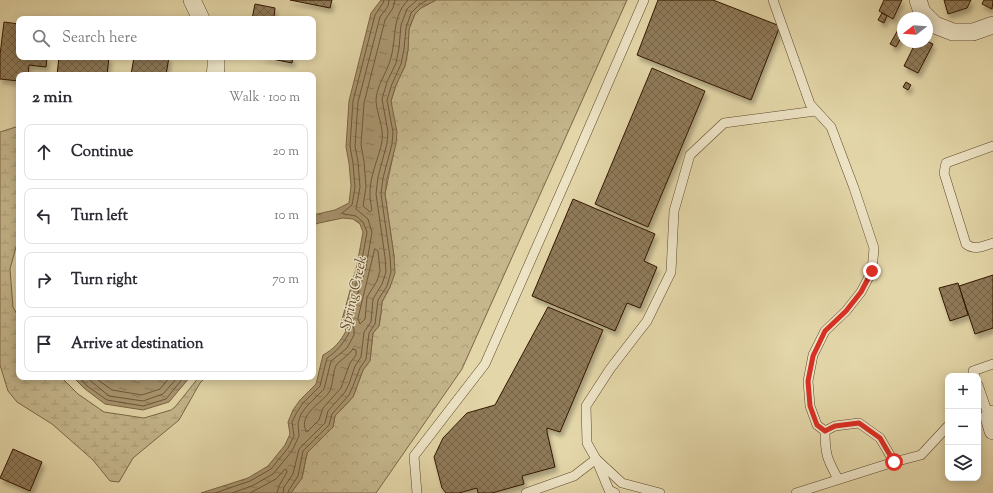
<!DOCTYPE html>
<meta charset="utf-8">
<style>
:root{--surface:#fff;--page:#f2f2f3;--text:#2b2b33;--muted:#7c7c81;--line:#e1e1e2}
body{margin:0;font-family:"Sorts Mill Goudy",serif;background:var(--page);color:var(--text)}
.controls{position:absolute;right:12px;bottom:12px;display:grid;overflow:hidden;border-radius:8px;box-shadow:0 2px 10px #0003}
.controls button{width:36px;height:36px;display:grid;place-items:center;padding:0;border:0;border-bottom:1px solid var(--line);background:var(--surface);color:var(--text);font:20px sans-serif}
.compass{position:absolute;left:897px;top:12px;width:36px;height:36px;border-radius:50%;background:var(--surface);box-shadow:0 2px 10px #0003;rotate:253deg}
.stop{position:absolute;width:12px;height:12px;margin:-9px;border:3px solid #d93025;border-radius:50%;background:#fff}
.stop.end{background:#d93025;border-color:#fff;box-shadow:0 1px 4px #0008}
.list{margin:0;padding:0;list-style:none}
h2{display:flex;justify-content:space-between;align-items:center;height:52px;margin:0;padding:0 16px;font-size:17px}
h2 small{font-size:13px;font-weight:400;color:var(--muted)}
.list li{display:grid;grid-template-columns:26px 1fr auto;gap:12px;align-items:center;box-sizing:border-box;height:56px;margin:0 8px 8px;padding:0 8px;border:1px solid var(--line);border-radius:8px}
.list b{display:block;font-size:15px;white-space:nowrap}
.list em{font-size:13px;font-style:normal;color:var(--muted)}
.icon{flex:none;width:22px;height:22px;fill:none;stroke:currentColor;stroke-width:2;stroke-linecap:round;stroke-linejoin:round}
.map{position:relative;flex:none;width:993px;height:493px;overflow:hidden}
.search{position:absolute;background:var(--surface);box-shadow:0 2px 10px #0003;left:16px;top:16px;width:300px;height:44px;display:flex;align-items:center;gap:10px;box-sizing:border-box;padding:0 14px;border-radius:8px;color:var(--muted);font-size:15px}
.panel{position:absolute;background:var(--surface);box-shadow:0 2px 10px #0003;left:16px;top:72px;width:300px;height:308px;border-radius:8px}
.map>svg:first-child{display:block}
.forest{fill:url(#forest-crowns);stroke:#7c6646}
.wetland{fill:url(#wetland-marsh);stroke:#7c6646}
.water{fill:url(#water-ripples);stroke:#7a6343}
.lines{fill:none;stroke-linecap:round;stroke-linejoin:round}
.shore{stroke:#6e5638;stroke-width:1}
.building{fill:url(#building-cross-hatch);stroke:#341701;filter:url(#shadow)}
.service-casing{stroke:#60472b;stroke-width:10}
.minor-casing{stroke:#60472b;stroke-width:18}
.service{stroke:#ede4c6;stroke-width:9}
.minor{stroke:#ede4c6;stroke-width:17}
.route{stroke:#d93025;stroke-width:5}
.labels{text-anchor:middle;stroke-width:3;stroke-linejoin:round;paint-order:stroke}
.water-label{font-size:15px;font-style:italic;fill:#62492d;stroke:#ede4c6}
</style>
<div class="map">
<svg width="993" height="493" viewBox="0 0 993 493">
<defs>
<pattern id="forest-crowns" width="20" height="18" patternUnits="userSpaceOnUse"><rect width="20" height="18" fill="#c5b68c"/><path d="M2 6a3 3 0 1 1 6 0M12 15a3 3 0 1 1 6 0" fill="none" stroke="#aa9c77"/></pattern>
<pattern id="wetland-marsh" width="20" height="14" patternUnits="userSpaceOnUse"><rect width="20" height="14" fill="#c5b68c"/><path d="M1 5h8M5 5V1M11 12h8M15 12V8" fill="none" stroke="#aa9c77"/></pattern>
<pattern id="water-ripples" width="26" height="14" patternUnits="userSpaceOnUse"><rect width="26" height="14" fill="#a8956f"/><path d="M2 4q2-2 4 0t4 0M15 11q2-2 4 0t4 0" fill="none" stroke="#8a7959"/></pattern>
<pattern id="building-cross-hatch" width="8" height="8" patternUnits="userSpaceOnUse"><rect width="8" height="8" fill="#8f7a58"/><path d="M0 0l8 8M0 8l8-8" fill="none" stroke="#766346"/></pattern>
<filter id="shadow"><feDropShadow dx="2.5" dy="4.5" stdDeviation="2" flood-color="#0004"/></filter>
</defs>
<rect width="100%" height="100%" fill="#e3d6a8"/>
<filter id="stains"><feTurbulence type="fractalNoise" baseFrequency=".005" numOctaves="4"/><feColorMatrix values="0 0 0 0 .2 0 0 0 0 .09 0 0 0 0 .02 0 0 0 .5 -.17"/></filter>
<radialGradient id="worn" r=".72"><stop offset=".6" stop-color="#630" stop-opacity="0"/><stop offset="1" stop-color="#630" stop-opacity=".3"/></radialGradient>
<polygon class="forest" points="436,0 627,0 462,369 376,493 291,493 302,478 307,453 333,427 335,416 353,397 363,370 370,360 373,333 379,326 381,313 382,302 390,287 394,256 385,194 393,156 391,101 396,85 405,66 408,50 409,29 415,14 421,8"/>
<polygon class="wetland" points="19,126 19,243 16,247 10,269 13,307 19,318 19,377 61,377 78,394 104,412 144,418 171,410 175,407 199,377 206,377 200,383 179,420 133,458 119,482 110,481 93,460 52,424 17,402 8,391 0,365 0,132"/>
<g class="water">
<path d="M 381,0 L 436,0 L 421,8 L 415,14 L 409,29 L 408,50 L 405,66 L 396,85 L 391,101 L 397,132 L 396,144 L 387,179 L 385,194 L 394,256 L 395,273 L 390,287 L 382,302 L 381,313 L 379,326 L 373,333 L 370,361 L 363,370 L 353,397 L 335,416 L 333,427 L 307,453 L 302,478 L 291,493 L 201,493 L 248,478 L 268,466 L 285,445 L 290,434 L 288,422 L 293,410 L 300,400 L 316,384 L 323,355 C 334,349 340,342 346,331 L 342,320 L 357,265 L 363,232 L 360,224 L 353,219 L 343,218 L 319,223 L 313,225 L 313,215 L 335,210 L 349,203 L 351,186 L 349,163 L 346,147 L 349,101 L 371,13 Z"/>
<polygon points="73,377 190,377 169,402 143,410 105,404 85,389"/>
</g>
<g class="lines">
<g class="shore">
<path d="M 395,0 L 393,8 L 385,20 L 364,103 L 361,145 L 364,161 L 366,187 L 363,206 L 370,212 L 372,210 C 371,205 370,200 370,195 C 369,177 379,158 382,141 C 384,127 377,115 376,101 C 376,87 386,74 390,61 C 397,40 391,17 408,0"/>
<polygon points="375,249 378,251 380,271 377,281 367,297 365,319 360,324 358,319"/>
<path d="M 353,349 L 356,350 L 356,355 L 350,363 L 341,388 L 323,408 L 319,420 L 308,431 L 306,431 C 298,413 323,403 330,391 C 333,384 333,369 337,364 C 342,359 349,355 353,349 Z"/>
<polyline points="79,377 87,386 107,400 143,406 166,399 184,377"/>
<polyline points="86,377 109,396 143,401 163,394 178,377"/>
<polyline points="94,377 112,390 142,395 160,389 170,377"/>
<path d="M 215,493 L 250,481 L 271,469 L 288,448 L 294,436 L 292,422 L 297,412 L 303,403 L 320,386 L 327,358 C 337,351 343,344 349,333 L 346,319 L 361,266 L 367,232 L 363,222 L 356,216 L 344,214 L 342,213 L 352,205 L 355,187 L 353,163 L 350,146 L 353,101 L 375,15 L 383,3 L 384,0"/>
<polyline points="232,493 252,486 273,474 292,451 299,436 298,423 301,414 307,406 324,389 331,361 347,348 354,335 354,329 352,319 358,293 366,267 372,232 368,219 356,209 360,187 358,162 355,146 358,102 380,17 388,6 389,0"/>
<polyline points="250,493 276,479 284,470 286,469 287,472 279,486 277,493"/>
<polyline points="283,493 284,487 293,474 299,449 325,423 328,411 345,392 349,384 355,366 361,357 364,332 371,322 373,299 382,284 386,272 385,257 376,194 378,177 387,143 388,132 382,99 387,82 396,63 399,48 401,25 407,9 417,0"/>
<polyline points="288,493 289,490 298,476 303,451 329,425 332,414 349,395 353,386 360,368 366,359 369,333 375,324 378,300 387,286 391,272 390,257 381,194 383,178 392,144 393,132 387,100 392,84 401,64 404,49 406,28 411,13 419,5 427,0"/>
</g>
</g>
<g class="building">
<polygon points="290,0 332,0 330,8"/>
<polygon points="658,0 713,0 780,26 751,100 637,55"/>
<polygon points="884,0 902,0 893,19 879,11"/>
<polygon points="944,0 971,0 967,8 948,14"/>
<polygon points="984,0 993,0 992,9 982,4"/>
<polygon points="255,4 275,8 274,17 284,19 252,19"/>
<polygon points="882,13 887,16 884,23 878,20"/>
<polygon points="903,21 903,34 896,47 890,44"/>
<polygon points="4,22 19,24 19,57 47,57 46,67 29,65 28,75 19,75 19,81 0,79 0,55"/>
<polygon points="927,41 933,44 918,73 904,66 916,42 927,42"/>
<polygon points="59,57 109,57 107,75 57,75"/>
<polygon points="134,57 169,57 166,75 131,75"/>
<polygon points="262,57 293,57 292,63"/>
<polygon points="652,68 705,91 648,227 595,204"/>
<polygon points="906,82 911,85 908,90 903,87"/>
<polygon points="573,199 655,234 644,261 657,267 640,308 627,303 615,331 532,296"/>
<polygon points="993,275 993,328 975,334 959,286"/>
<polygon points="958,283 968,315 950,321 939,288"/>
<polygon points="548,307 603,330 560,432 547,428 547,432 555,467 522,476 524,484 492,493 478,493 477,488 459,493 446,493 442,488 434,457 443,438 467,413 495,405"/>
<polygon points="13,449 42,462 30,491 0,478"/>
</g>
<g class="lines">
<g class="service-casing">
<g id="service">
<polyline points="773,0 810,104 831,127 854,188 874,248 872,271 861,292 846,311 825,331 813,355 808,381 810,406 817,425 825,431 835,426 859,423 880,438 894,462 921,455 948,426"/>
<path d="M 993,146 L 946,163 L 944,173 L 966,244 C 975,251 983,246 993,243"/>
<polyline points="975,376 973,371 993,364"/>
<polyline points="978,385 989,417"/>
<path d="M 825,431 C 825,454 827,459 838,479"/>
<polyline points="417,493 414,456 485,364 571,169 644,0"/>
<polyline points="526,493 574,476 596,459 609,490 615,493"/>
<polyline points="660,493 622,483 596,459 587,443 586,406 610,369 647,321 671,272 674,211 690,155 724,123 816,111"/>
<polyline points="796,493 894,462"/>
</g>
</g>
<g class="minor-casing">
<g id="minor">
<polyline points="192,0 201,19"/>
<polyline points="918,0 922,12 935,25 953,32 973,32 993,25"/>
<polyline points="215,75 216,67 216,57"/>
<polyline points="993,414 989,417 993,431"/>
</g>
</g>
<use href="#service" class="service"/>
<use href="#minor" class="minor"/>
</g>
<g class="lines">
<polyline class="route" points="872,271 861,292 846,311 825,331 813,356 808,381 810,406 817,425 825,431 835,426 859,423 880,438 894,462"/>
</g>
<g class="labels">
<g class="water-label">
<text transform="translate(353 293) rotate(-77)" y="5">Spring Creek</text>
</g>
</g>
<rect width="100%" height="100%" filter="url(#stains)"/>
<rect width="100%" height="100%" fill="url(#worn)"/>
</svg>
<div class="controls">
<button>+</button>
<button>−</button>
<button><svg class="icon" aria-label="layers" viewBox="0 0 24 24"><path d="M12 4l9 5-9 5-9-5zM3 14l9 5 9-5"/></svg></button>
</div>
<svg class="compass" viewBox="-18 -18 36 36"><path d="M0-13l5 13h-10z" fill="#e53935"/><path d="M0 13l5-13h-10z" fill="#7c7c81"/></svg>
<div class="stop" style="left:894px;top:462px"></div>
<div class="stop end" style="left:872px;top:271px"></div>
<div class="search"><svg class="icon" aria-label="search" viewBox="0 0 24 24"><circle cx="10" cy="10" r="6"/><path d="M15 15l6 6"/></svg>Search here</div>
<section class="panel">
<h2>2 min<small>Walk · 100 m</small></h2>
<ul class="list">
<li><svg class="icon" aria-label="ahead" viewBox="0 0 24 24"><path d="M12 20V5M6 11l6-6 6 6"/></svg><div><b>Continue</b></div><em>20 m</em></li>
<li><svg class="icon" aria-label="left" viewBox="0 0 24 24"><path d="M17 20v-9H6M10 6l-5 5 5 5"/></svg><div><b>Turn left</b></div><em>10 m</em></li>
<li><svg class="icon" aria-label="right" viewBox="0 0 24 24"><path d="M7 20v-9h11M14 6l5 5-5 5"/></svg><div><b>Turn right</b></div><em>70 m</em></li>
<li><svg class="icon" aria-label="arrive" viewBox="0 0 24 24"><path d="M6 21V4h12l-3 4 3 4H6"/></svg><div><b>Arrive at destination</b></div></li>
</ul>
</section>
</div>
